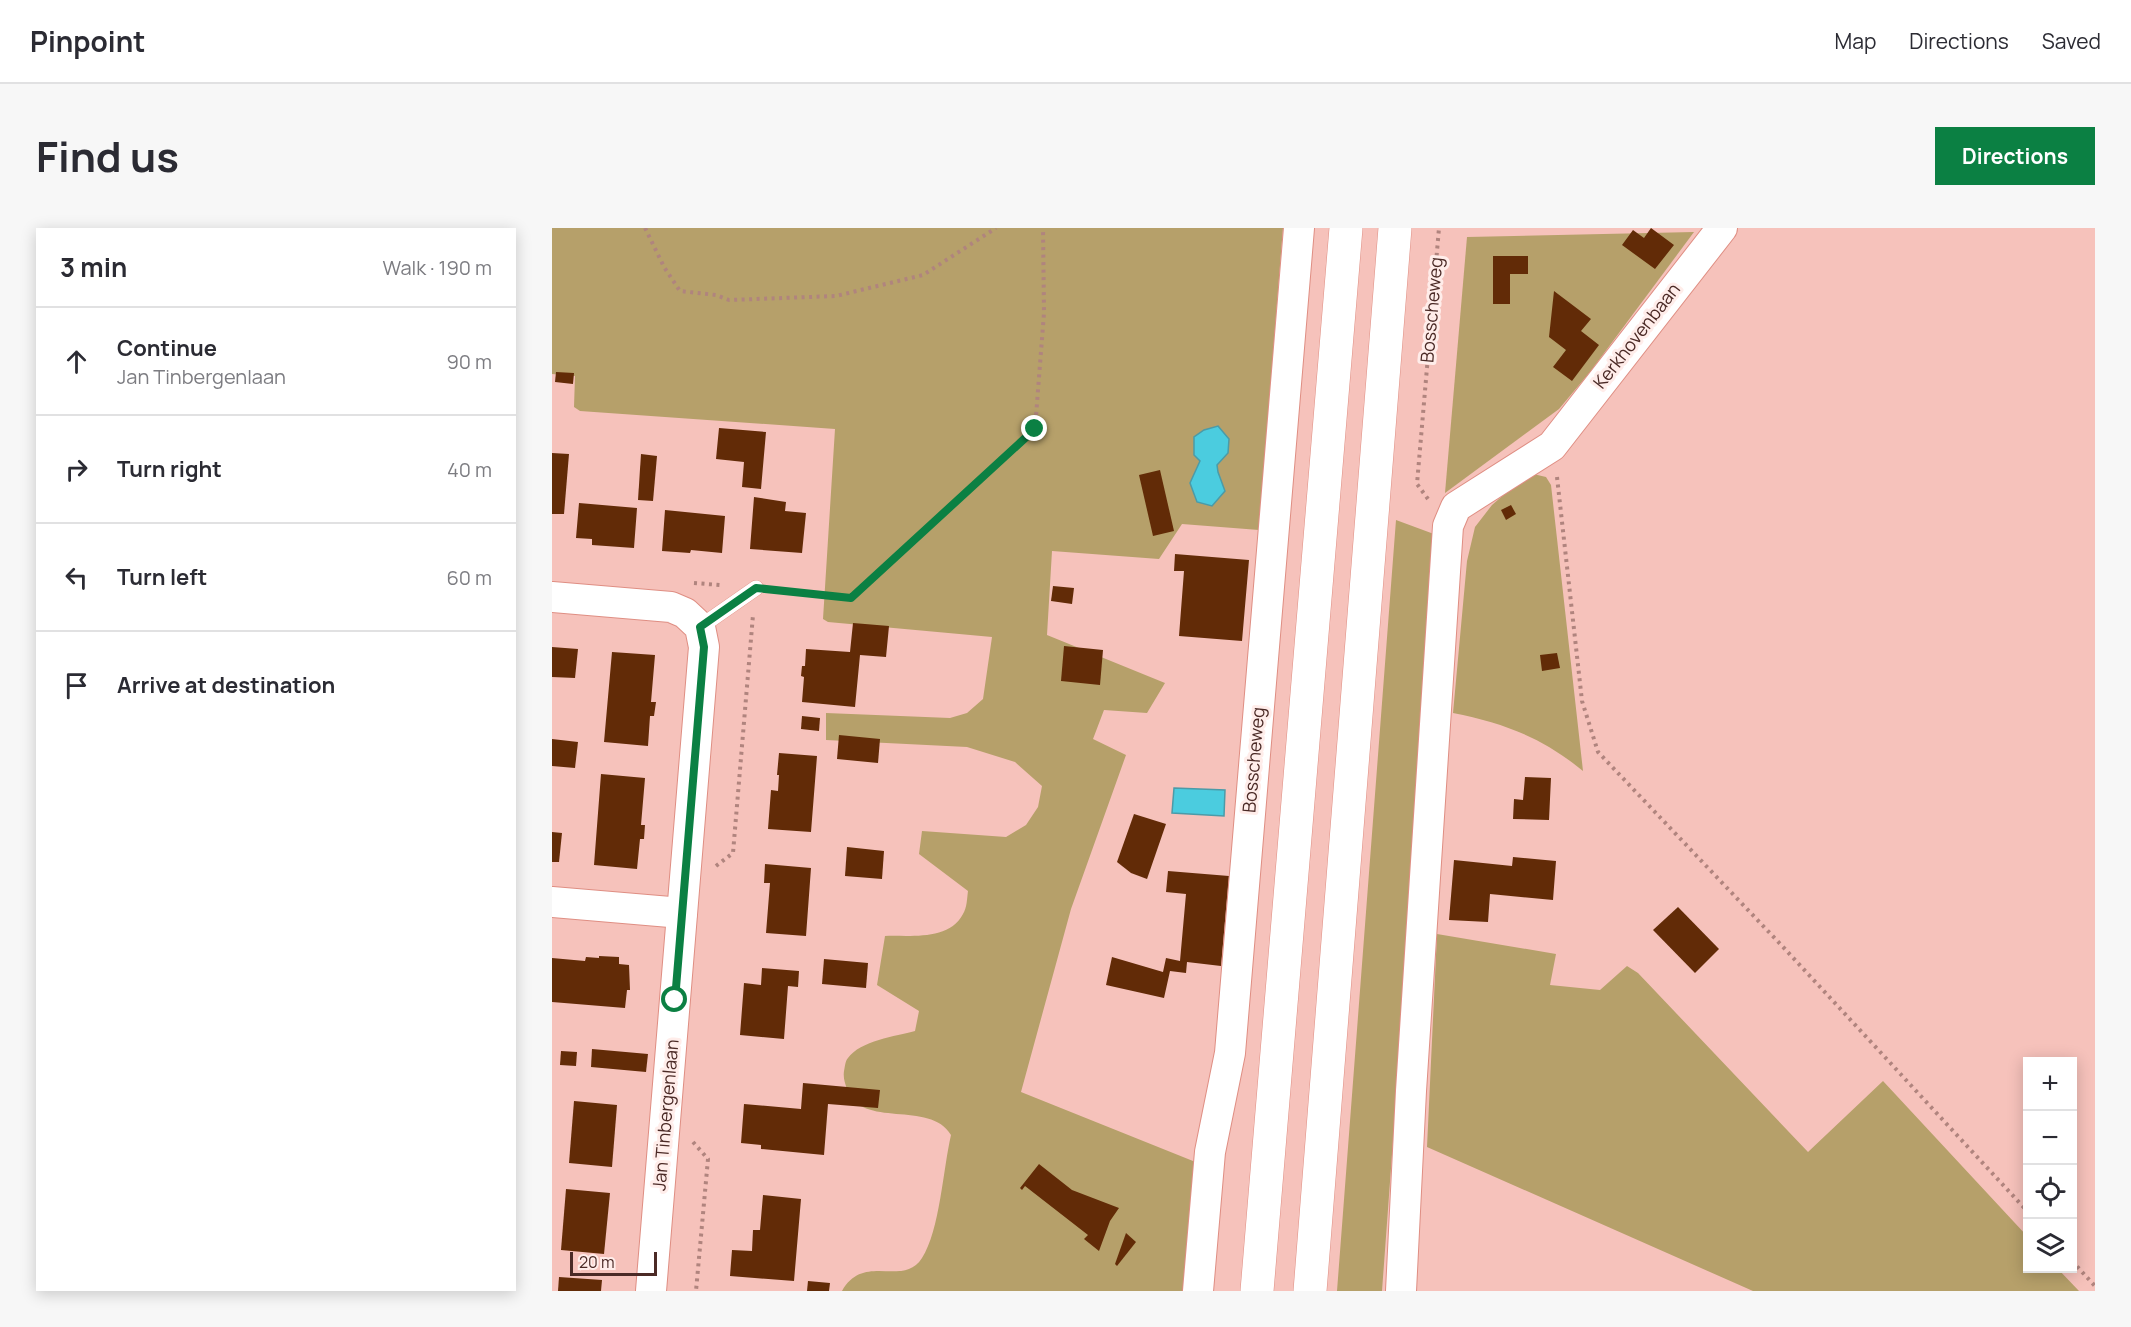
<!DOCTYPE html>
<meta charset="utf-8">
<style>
:root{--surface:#fff;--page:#f7f7f7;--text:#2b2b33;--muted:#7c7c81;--line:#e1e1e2;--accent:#0b8043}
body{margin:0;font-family:Manrope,sans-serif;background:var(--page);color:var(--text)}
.controls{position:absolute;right:18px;bottom:18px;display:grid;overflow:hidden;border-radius:0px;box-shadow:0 3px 15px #0003}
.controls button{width:54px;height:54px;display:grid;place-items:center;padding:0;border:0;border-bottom:2px solid var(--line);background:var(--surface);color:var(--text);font:30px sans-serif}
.scale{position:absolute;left:18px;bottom:15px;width:87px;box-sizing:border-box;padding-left:6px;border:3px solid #4b2a26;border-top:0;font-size:16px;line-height:21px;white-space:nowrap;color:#4b2a26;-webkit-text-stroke:4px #ffedea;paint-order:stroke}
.stop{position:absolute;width:18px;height:18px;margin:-14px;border:4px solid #0b8043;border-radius:50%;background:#fff}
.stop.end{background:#0b8043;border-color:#fff;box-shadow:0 2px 6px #0008}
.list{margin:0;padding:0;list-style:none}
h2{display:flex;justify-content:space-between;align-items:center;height:78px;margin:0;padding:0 24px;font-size:26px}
h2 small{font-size:20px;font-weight:400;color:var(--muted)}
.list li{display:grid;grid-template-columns:39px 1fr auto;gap:18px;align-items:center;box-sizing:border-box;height:108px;padding:0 24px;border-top:2px solid var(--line)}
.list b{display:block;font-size:22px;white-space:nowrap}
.list p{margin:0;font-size:20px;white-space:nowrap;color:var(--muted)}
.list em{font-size:20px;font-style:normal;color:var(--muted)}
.icon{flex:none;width:33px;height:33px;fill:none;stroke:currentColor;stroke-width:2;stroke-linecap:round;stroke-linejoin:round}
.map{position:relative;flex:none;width:1543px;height:1063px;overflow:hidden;border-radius:0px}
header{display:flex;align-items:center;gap:36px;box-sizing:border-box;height:84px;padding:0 30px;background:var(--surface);border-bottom:2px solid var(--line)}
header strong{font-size:28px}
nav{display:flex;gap:33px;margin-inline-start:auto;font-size:21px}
.intro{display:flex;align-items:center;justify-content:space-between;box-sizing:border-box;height:144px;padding:0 36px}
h1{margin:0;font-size:42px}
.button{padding:15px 27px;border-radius:0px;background:var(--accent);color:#fff;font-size:21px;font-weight:700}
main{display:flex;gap:36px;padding:0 36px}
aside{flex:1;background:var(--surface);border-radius:0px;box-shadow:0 3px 15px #0003}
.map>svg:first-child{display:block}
.green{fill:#b6a06a}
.water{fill:#4bccdf;stroke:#4b9ba8;stroke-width:1.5}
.building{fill:#622b07}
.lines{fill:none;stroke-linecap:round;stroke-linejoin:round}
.lane-casing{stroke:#df8e83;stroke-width:16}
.street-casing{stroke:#df8e83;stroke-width:32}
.primary-casing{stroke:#df8e83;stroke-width:34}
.path{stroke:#b0847e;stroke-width:4;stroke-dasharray:3 4.5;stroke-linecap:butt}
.lane{stroke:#fff;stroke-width:15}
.street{stroke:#fff;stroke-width:30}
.primary{stroke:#fff;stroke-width:33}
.route{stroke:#0b8043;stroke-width:8}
.labels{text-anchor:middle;stroke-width:6;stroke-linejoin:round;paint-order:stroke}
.street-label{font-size:18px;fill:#4b2a26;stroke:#ffedea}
</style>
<header>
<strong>Pinpoint</strong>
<nav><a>Map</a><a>Directions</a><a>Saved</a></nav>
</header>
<div class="intro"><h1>Find us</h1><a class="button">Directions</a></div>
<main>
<aside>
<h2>3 min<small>Walk · 190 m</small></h2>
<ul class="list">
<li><svg class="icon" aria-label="ahead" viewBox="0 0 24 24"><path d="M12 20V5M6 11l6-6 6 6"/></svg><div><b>Continue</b><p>Jan Tinbergenlaan</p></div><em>90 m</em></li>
<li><svg class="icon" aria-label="right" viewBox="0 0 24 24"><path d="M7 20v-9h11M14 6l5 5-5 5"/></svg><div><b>Turn right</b></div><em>40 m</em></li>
<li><svg class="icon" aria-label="left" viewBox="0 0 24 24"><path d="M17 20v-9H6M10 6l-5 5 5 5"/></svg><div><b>Turn left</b></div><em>60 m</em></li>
<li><svg class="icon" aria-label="arrive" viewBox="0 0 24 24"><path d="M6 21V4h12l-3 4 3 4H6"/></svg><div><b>Arrive at destination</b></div></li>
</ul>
</aside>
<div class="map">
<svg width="1543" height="1063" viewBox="0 0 1543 1063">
<rect width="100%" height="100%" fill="#f6c2bb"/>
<g class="green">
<path d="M 0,0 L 731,0 L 707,302 L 630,296 L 607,331 L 500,323 L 495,407 L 613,455 L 595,485 L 552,482 L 541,511 L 574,527 L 519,681 L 469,864 L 646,935 L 636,1063 L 290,1063 C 312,1024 351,1060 370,1030 C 388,1002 391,941 399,907 C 378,871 309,902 295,861 C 293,855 291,850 292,843 C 293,839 293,833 296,830 C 308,813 344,808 363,803 L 367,783 L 325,757 L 333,708 C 359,707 397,713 411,686 C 415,680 415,670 416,663 L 367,626 L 370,603 L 454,609 L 474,597 L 486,579 L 490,558 L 463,534 L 415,519 L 274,512 L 274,485 L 398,490 L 415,485 L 431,471 L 440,409 L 276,394 L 271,391 L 283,201 L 28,183 L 22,179 L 23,148 L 0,146 Z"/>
<polygon points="1142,4 1038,144 1007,181 893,265 915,9"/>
<path d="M 977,245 L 994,249 L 999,257 L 1031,543 C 991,510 952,495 901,485 L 915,333 L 923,299 L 940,277 Z"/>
<polygon points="844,292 890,309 847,831 830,1063 785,1063"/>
<polygon points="885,706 1004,726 998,757 1048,762 1075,738 1086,745 1256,924 1331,853 1475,1008 1476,1040 1506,1041 1527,1063 1201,1063 875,919"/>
</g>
<g class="water">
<polygon points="666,198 677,211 676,225 665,237 666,244 673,263 660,278 645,274 638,255 648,233 642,227 642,209 652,202"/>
<polygon points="622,560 673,562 672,588 620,585"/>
</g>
<g class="building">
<polygon points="1099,0 1122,17 1103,41 1070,17 1081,2 1092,10"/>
<polygon points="941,28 976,28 976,46 958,46 958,76 941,76"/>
<polygon points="1002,63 1039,91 1029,103 1047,117 1020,153 1001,139 1014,122 997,109"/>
<polygon points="4,144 22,145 21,156 3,154"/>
<polygon points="167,200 214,204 209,261 190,259 192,234 164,231"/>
<polygon points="0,225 17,226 12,286 0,286"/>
<polygon points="89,226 105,228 101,273 86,272"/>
<polygon points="608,242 622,303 601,308 587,247"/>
<polygon points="202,269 234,274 233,283 254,285 250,325 198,321"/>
<polygon points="27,275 85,280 82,320 40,317 40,311 24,310"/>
<polygon points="959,277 964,286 954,292 949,282"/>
<polygon points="113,282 173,288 170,325 139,322 138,325 110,323"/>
<polygon points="623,326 697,332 690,413 627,408 632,343 622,343"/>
<polygon points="501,358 522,360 520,376 499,373"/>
<polygon points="301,395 337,398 334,429 308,427 303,479 250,474 252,449 249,448 250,438 253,438 254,421 298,424"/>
<polygon points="512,418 551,422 548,457 509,453"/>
<polygon points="0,419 26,421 23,450 0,449"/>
<polygon points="60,424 103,427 99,474 104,474 102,488 98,488 96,518 52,514"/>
<polygon points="1005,425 1008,440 990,443 988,427"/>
<polygon points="250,488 268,490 267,503 249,501"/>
<polygon points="287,507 328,511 326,535 285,531"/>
<polygon points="0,511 26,514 23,540 0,538"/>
<polygon points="227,525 265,528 259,604 216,601 219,562 226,563 227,547 225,547"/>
<polygon points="49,546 93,550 89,597 93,597 92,611 88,611 85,641 42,637"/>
<polygon points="973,549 999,550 997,592 961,591 962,571 971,572"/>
<polygon points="582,586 614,596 595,651 579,645 565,634"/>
<polygon points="0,604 10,605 7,634 0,634"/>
<polygon points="295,619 332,623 330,651 293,648"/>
<polygon points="961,629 1004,633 1001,672 938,666 936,694 897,692 902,632 960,638"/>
<polygon points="213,636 259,640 254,708 214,705 218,655 212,655"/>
<polygon points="616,643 677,648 669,738 635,734 634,745 618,743 612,770 554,757 560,729 611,744 614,730 628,733 634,666 614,664"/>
<polygon points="1126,679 1167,721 1143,745 1101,702"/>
<polygon points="47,728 67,729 67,736 77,737 78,762 75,762 73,780 0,774 0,730 33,733 34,729 47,730"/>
<polygon points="272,731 316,735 314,760 270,756"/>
<polygon points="210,740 247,743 246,759 236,758 232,811 188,807 192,755 209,757"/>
<polygon points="40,821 96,826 94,844 39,839"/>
<polygon points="9,823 25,824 24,838 8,837"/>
<polygon points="251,855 328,862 326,880 276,876 272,927 209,921 209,917 189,915 192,876 249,881"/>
<polygon points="22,873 65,877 60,939 17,935"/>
<polygon points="487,936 520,962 567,980 558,993 547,1023 532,1011 536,1007 473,958 470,962 468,960"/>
<polygon points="14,961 58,965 52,1026 9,1022"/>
<polygon points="211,967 249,971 242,1053 178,1048 180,1022 200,1023 201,1002 208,1002"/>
<polygon points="574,1005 584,1014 565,1038 563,1036"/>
<polygon points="7,1049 50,1052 49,1063 6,1063"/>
<polygon points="256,1053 278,1055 277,1063 255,1063"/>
</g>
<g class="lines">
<g class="lane-casing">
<polyline id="lane" points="148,399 204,360"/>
</g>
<g class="street-casing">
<g id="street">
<polyline points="0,369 119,379 133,385 148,399 152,419 99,1063"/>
<polyline points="0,674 130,685"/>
<polyline points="646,1063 658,924 678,825 747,0"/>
<polyline points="849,1063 859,863 896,298 904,279 1000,218 1170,0"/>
</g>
</g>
<g class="primary-casing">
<g id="primary">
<polyline points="705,1063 794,0"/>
<polyline points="758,1063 843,0"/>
</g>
</g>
<g class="path">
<polyline points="93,0 112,39 128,63 164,67 177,72 284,68 371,47 444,0"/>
<polyline points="1005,249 1030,473 1046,524 1233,721 1476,984"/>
<polyline points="876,271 865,256 887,0"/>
<polyline points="142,355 168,357"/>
<polyline points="226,362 299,370 483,201 492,85 491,0"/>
<polyline points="164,638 181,625 201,387"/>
<polyline points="141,914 156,931 144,1063"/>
<polyline points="1520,1033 1543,1058"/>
</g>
<use href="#lane" class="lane"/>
<use href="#street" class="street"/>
<use href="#primary" class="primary"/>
</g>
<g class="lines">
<polyline class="route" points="123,772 152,419 148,399 204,360 299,370 483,201"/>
</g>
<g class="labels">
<g class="street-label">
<text transform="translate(880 82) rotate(-85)" y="6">Bosscheweg</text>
<text transform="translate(1085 108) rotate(-52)" y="6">Kerkhovenbaan</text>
<text transform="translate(702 532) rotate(-85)" y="6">Bosscheweg</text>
<text transform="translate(114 887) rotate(-85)" y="6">Jan Tinbergenlaan</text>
</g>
</g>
</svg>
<div class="controls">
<button>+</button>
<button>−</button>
<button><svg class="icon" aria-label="locate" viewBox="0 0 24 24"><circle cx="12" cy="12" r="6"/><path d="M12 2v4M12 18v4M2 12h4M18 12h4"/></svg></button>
<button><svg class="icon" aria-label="layers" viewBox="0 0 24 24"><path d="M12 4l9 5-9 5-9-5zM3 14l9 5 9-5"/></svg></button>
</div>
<div class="scale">20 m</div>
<div class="stop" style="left:123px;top:772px"></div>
<div class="stop end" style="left:483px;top:201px"></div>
</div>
</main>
